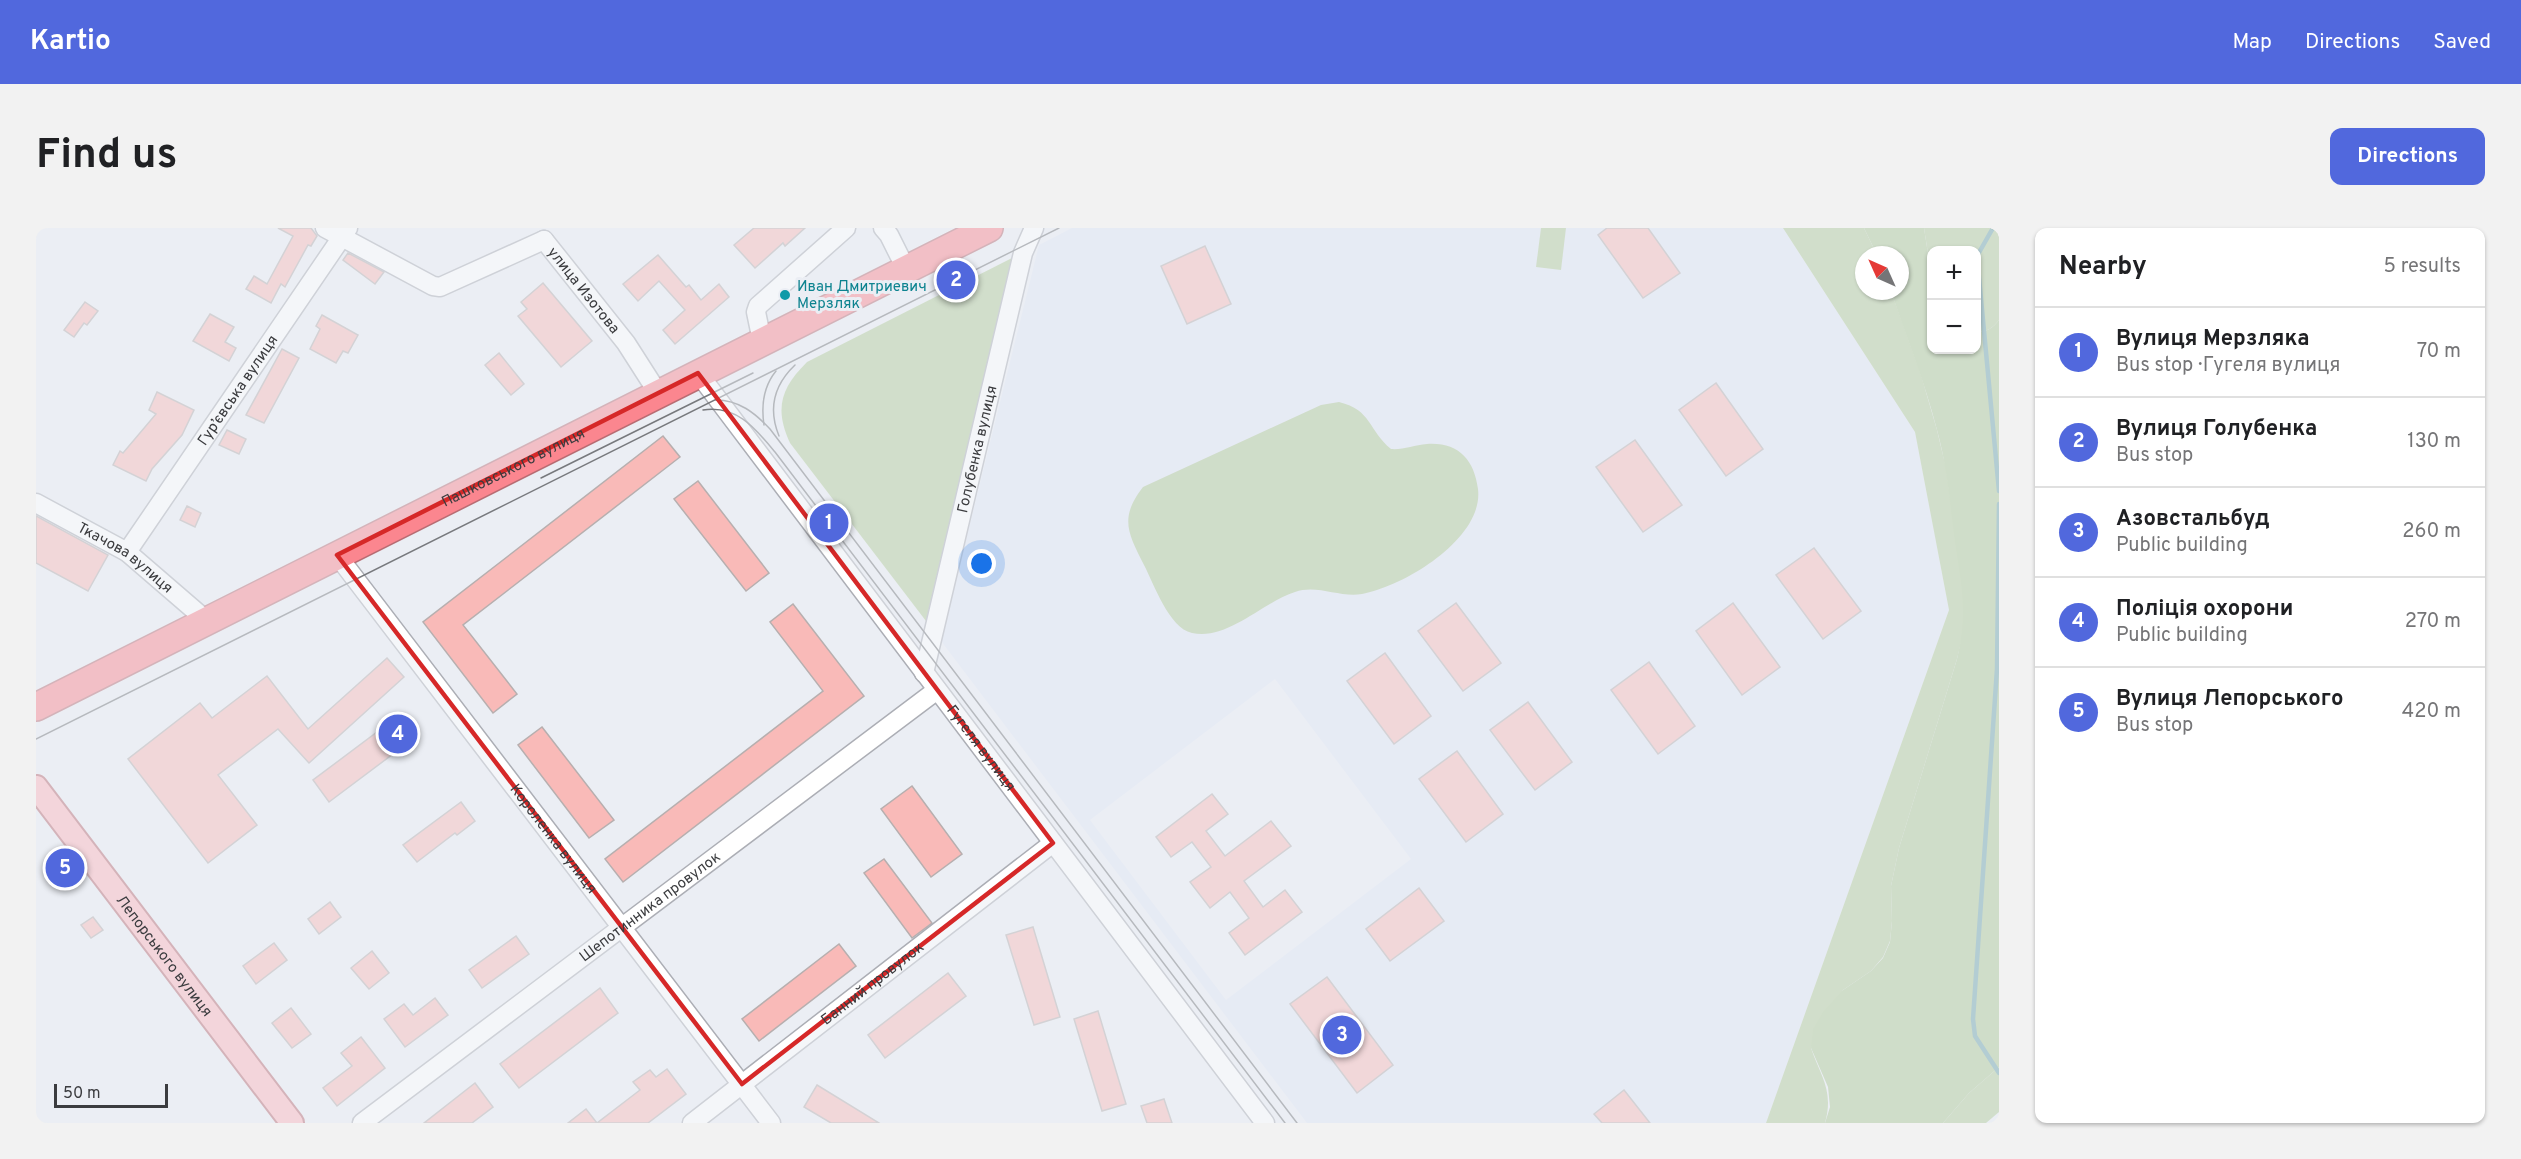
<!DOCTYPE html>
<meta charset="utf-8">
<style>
:root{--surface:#fff;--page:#f2f2f2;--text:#202124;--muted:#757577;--line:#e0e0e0;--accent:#5168dd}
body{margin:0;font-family:Overpass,sans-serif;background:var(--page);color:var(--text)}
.controls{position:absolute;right:18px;top:18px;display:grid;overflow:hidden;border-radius:12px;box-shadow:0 2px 4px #0004}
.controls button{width:54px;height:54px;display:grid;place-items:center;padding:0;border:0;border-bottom:2px solid var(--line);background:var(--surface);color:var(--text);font:30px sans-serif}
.compass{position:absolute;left:1819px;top:18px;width:54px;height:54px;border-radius:50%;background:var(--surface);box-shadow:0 2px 4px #0004;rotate:315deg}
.scale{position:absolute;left:18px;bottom:15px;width:114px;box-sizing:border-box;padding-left:6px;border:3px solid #3b3c3f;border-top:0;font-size:16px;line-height:21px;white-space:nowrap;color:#3b3c3f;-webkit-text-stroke:4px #ebeef4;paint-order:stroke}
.you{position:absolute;left:946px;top:336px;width:21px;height:21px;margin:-15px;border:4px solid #fff;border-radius:50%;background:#1a73e8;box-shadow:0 0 0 9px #1a73e833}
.badge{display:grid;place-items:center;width:39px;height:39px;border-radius:50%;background:var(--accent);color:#fff;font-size:20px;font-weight:700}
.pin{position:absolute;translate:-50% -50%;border:3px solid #fff;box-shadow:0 2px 6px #0006}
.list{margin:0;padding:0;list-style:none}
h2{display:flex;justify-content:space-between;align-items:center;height:78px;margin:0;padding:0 24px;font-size:26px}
h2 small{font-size:20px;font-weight:400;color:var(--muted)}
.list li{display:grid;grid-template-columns:39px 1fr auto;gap:18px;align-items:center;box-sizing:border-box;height:90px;padding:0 24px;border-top:2px solid var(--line)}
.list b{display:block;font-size:22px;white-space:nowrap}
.list p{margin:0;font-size:20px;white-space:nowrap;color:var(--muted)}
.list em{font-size:20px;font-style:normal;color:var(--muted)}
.map{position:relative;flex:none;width:1963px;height:895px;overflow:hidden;border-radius:12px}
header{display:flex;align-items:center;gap:36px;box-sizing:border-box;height:84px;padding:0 30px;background:var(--accent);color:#fff}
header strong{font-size:28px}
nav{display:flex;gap:33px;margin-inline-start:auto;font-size:21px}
.intro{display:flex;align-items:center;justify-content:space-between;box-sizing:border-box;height:144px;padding:0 36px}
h1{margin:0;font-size:42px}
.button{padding:15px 27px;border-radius:12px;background:var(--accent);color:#fff;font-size:21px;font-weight:700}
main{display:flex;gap:36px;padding:0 36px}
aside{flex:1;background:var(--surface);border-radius:12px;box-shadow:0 2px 4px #0004}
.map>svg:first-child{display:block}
.built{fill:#e1e6f4;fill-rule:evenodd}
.green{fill:#b2cb99}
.forest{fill:#aec795}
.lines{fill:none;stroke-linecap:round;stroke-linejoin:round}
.stream{stroke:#70a4ab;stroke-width:4.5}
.building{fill:#f9bab8;stroke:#b7afaf;stroke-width:1.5}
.minor-casing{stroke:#acaeb5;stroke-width:21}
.major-casing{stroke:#b86c73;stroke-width:26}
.highway-casing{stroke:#b86c73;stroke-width:30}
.minor{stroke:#fff;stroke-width:18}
.major{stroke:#fdb6bc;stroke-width:22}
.highway{stroke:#fb868f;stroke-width:27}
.tram{stroke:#77797d;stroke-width:1.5}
.marked{fill:none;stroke:#d62828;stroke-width:4.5;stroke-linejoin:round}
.culture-dot{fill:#0f9aa8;stroke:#ebeef4;stroke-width:2}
.labels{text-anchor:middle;stroke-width:6;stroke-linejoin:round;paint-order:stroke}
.culture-label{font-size:15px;fill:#0d838f;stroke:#ebeef4;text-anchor:start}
.street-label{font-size:15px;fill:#3b3c3f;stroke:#ebeef4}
</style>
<header>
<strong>Kartio</strong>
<nav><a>Map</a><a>Directions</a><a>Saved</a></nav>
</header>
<div class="intro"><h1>Find us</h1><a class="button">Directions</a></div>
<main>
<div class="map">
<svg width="1963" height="895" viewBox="0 0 1963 895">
<rect width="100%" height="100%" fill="#ebeef4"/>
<path class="built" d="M 1036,0 L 1747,0 L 1879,204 L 1913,382 L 1730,895 L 1271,895 L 905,413 L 1003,17 ZM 1239,451 L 1375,631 L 1190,772 L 1054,592 Z"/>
<g class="green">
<polygon points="1505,0 1530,0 1525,42 1500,39"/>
<path d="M 1747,0 L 1828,0 L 1841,27 L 1828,27 L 1828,63 L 1855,63 L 1885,147 L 1901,202 L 1910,240 L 1928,369 L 1928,402 L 1921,431 L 1863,620 L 1855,658 L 1856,693 L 1854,713 L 1847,729 L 1835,743 L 1807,762 L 1775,820 C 1785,849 1798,863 1789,895 L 1730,895 L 1913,382 L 1879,204 Z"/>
<path d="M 1888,0 L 1963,0 L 1963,92 C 1957,100 1951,104 1941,104 L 1940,22 L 1896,22 L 1895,45 Z"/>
<path d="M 976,30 L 890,393 L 754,215 C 738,180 745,160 771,134 Z"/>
<polygon points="1963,839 1963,884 1950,895 1907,895 1933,865"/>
</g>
<g class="forest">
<path d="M 1828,0 L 1888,0 L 1895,45 L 1896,122 L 1940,122 L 1941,104 C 1951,104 1957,100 1963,92 L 1963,839 L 1933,865 L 1907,895 L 1789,895 L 1794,879 L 1792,859 L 1775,820 L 1777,801 L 1787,784 L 1807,762 L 1835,743 L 1847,730 L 1854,714 L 1856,693 L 1855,658 L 1863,620 L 1921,431 C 1932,386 1926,359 1919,314 C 1914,276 1911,238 1901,202 C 1889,154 1870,109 1855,63 L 1864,63 L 1864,27 L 1841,27 Z"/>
<path d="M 1303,174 C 1336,182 1332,202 1355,221 C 1367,222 1378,217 1391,216 C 1422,214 1438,231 1442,261 C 1448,310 1369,358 1326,366 C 1304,370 1281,356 1259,364 C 1227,374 1191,413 1156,405 C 1133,400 1118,356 1108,337 C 1092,305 1083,290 1107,259 L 1285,177 Z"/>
</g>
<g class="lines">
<g class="stream">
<polyline points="1957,0 1941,28 1963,263"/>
<polyline points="1963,276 1961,441 1937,791 1939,808 1963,845"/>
</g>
</g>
<g class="building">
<polygon points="242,0 275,0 281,8 275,18 272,17 249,59 245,56 235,75 210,61 218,48 231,56 257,8"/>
<polygon points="718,0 769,0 749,18 747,15 719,40 698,17"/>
<polygon points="1571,0 1612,0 1644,45 1607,70 1562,7"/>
<polygon points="1169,18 1195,76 1151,96 1125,38"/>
<polygon points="312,25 348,44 339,56 307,32"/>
<polygon points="622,27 650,59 653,57 665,72 683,56 693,69 639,116 627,102 649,82 623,53 602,73 587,56"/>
<polygon points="507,55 556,113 525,139 482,88 491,81 485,74"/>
<polygon points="49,74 62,83 51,97 48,95 38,109 28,102"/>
<polygon points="174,86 198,99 189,114 200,120 193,133 157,113"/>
<polygon points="286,87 322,107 312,125 307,123 300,135 274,121 284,101 280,98"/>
<polygon points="246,121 263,130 228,195 210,187"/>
<polygon points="463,125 488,156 475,167 449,137"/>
<polygon points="1680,155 1727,221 1690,248 1643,182"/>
<polygon points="121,164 158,182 146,207 116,241 110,253 77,237 84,223 87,225 120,186 113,182"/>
<polygon points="191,202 210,211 203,226 183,217"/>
<polygon points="627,208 644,229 427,397 481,466 457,485 387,394"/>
<polygon points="1599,212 1646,277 1607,304 1560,239"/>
<polygon points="662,253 733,345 710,363 638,271"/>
<polygon points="151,278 165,285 159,299 144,292"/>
<polygon points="0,288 72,327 52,363 0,335"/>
<polygon points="1778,320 1825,383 1787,411 1740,347"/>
<polygon points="1420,375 1465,435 1427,463 1382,403"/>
<polygon points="1697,375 1744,439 1706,467 1660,403"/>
<polygon points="757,376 828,468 587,654 569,631 787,463 734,394"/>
<polygon points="1349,425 1395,488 1358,516 1311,453"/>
<polygon points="351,430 368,449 273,535 242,501 182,547 221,597 172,635 92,531 164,475 176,490 231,448 272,501"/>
<polygon points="1613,434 1659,498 1622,526 1575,462"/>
<polygon points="1492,474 1536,534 1499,562 1454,502"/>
<polygon points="365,486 381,508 293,574 277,552"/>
<polygon points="506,499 578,592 553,610 482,517"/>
<polygon points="1421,523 1467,586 1430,614 1383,551"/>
<polygon points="876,558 926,626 895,649 845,581"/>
<polygon points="1176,566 1192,586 1170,603 1189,628 1235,593 1255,618 1208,653 1227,679 1249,662 1266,684 1209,727 1193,705 1213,690 1194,664 1174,680 1154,654 1175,639 1156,614 1135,629 1120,609"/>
<polygon points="425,574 439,593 421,607 419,605 381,634 367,617"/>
<polygon points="848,631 896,695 876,710 828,645"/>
<polygon points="1383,660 1408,693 1354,733 1330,701"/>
<polygon points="294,674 305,689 283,706 272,691"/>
<polygon points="57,689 67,702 55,710 45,697"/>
<polygon points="997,699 1024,789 998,797 970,707"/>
<polygon points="480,708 493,726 446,760 433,742"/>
<polygon points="238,715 251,732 220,756 207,738"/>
<polygon points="803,716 820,738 723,813 706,791"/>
<polygon points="336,723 353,745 333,761 315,740"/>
<polygon points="912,745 930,768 849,830 832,807"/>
<polygon points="1291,749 1357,837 1321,865 1254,776"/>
<polygon points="564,760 582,785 483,860 464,836"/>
<polygon points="399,770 412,787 369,819 348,791 368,776 377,787"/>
<polygon points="255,780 275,806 256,820 236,795"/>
<polygon points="1062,783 1090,876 1066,883 1038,791"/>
<polygon points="325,809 349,840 301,878 287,860 316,838 305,825"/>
<polygon points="631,841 650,866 612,895 561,895 604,862 597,854 614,842 620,849"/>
<polygon points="439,855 457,879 436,895 388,895"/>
<polygon points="781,857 843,895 795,895 768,879"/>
<polygon points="1588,862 1614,895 1566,895 1558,886"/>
<polygon points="1128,871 1136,895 1111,895 1105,878"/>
<polygon points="550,881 561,895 532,895"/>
</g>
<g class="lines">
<g class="minor-casing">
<g id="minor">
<polyline points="289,0 397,58 404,59 508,12"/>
<polyline points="847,0 853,7 870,41"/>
<path id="s1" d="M 508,12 L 590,115 L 622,165"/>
<polyline points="726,113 720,84 722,78 810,0"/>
<path id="s2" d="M 662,145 L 1229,895"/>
<path id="s3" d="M 0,275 L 91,324 L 171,393"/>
<path id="s4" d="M 91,324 L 312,0"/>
<path id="s5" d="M 301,327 L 735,895"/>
<path id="s6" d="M 888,445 L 987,25 L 998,0"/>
<path id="s7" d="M 326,895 L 901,462"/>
<path id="s8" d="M 656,895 L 1017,615"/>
</g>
</g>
<g class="major-casing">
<g id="major">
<path id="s9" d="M 0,559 L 256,895"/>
</g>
</g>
<g class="highway-casing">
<g id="highway">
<path id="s10" d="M 0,479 L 953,0"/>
</g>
</g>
<use href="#minor" class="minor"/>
<use href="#major" class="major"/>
<use href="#highway" class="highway"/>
<g class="tram">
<path d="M 680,172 C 703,172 719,185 734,201 L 1261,895"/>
<path d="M 667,182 C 701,177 719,200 739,224 L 1249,895"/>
<path d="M 728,197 C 725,177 727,159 740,143"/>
<path d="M 743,208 C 732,181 738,157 759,137"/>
<polyline points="505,250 717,145"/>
<polyline points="0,511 1023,0"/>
</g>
</g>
<path d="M0 0H1963V895H0ZM 662,145 L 1017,615 L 706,856 L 301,327 Z" fill="#ebeef4" fill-opacity=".55" fill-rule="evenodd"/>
<path class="marked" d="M 662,145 L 1017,615 L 706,856 L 301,327 Z"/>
<circle class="culture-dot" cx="749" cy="67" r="6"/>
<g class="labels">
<g class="culture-label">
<text x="761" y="63">Иван Дмитриевич<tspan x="761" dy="17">Мерзляк</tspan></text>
</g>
<g class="street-label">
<text dy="5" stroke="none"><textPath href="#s1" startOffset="64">улица Изотова</textPath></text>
<text dy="5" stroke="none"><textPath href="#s4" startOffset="196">Гур’євська вулиця</textPath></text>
<text dy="5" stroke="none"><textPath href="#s6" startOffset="230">Голубенка вулиця</textPath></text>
<text dy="5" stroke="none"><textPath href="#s10" startOffset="534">Пашковського вулиця</textPath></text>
<text dy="5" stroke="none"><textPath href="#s3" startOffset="105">Ткачова вулиця</textPath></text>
<text dy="5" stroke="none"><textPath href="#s2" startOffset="470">Гугеля вулиця</textPath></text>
<text dy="5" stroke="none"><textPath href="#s5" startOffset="357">Короленка вулиця</textPath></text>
<text dy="5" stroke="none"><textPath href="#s7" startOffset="360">Шепотинника провулок</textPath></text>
<text dy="5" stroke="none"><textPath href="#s9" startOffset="212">Лепорського вулиця</textPath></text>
<text dy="5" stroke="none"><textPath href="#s8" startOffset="228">Банний провулок</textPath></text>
</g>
</g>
</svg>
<div class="controls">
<button>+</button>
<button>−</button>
</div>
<svg class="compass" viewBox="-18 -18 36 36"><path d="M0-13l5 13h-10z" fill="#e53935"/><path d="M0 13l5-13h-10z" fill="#757577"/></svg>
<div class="scale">50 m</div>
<div class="you"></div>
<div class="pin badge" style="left:793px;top:295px">1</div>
<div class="pin badge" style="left:920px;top:52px">2</div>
<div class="pin badge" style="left:1306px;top:807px">3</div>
<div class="pin badge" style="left:362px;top:506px">4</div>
<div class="pin badge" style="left:29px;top:640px">5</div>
</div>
<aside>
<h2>Nearby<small>5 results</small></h2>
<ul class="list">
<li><span class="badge">1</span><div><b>Вулиця Мерзляка</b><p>Bus stop · Гугеля вулиця</p></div><em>70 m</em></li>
<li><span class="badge">2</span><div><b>Вулиця Голубенка</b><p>Bus stop</p></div><em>130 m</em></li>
<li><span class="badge">3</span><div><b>Азовстальбуд</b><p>Public building</p></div><em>260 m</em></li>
<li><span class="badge">4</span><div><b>Поліція охорони</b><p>Public building</p></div><em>270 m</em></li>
<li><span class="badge">5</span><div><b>Вулиця Лепорського</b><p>Bus stop</p></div><em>420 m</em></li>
</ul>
</aside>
</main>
